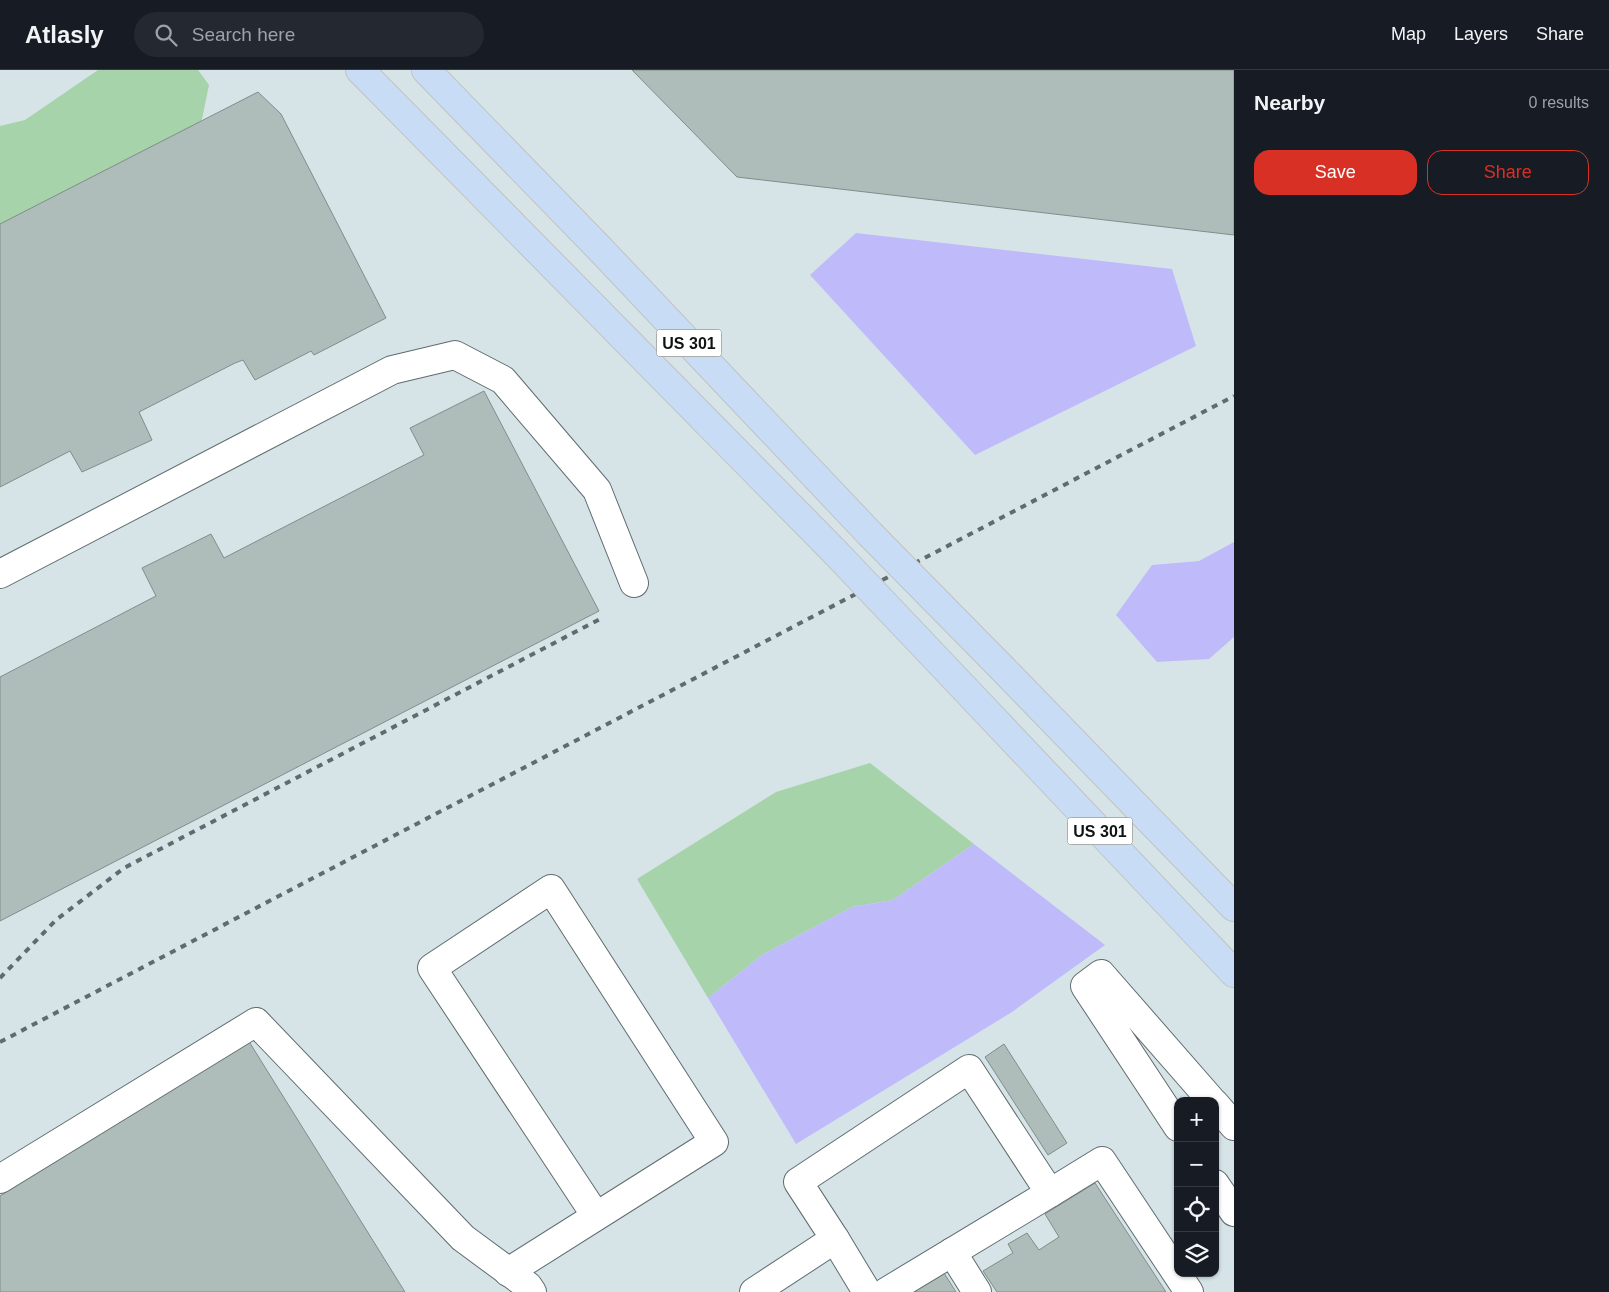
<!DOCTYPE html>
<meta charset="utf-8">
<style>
:root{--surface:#171b24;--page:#242831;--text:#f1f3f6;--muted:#9ea1a6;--line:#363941;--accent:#d93025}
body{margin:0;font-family:Arial,sans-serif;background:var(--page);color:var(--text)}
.controls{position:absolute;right:15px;bottom:15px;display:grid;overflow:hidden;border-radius:10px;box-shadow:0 1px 4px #0004}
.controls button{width:45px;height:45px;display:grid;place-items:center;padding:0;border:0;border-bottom:1px solid var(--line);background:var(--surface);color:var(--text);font:25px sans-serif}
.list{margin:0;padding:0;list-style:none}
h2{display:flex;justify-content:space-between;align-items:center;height:65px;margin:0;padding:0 20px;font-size:21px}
h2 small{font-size:16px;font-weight:400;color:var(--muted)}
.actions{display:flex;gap:10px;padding:15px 20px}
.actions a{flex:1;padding:11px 0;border:1px solid var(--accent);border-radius:15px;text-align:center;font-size:18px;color:var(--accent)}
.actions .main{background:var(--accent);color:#fff}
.icon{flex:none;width:28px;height:28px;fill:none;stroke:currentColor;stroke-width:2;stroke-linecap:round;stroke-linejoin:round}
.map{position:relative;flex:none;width:1234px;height:1222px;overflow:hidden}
header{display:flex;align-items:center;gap:30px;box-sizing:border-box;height:70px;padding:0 25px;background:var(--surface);border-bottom:1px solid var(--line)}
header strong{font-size:24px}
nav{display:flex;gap:28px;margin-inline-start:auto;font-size:18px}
.search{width:350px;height:45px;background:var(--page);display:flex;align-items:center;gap:12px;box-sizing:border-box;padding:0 18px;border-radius:28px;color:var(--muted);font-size:19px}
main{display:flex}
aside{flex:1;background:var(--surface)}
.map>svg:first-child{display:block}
.green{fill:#a6d3aa}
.water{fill:#bfbbfa}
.building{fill:#afbdba;stroke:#808d8b}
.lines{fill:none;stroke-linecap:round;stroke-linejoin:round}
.minor-casing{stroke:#5f6c70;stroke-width:30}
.major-casing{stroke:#c0c2c2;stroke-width:30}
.minor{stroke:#fff;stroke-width:28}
.major{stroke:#c8ddf5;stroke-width:28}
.rail{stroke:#616a6c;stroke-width:4;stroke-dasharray:6 6;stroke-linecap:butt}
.major-bridge-casing{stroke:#c0c2c2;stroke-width:30;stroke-linecap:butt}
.major-bridge{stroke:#c8ddf5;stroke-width:28}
.labels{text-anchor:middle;stroke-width:4.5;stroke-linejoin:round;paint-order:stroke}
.shield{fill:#fff;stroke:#565a5a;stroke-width:1}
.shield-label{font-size:16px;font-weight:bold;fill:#0e1314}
</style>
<header>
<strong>Atlasly</strong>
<div class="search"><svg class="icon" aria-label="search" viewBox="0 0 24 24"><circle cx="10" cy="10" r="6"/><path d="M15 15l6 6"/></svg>Search here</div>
<nav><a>Map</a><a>Layers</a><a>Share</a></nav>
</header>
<main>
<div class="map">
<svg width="1234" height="1222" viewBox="0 0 1234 1222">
<rect width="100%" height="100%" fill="#d6e4e8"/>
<g class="green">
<polygon points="98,0 198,0 209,15 200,59 0,155 0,56 25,50"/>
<polygon points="870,693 974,774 893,830 852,837 762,885 708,928 637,809 776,722"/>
</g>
<g class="water">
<polygon points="856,163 1172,199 1196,276 975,385 810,205"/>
<polygon points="1234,472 1234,567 1209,589 1157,592 1116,545 1152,495 1199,491"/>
<polygon points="974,774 1105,875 1012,942 796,1074 708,928 762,885 852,837 893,830"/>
</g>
<g class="building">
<polygon points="632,0 1234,0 1234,165 737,107"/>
<polygon points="258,22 281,44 386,248 314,285 311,281 255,310 243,290 235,293 139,342 152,370 82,402 70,381 0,417 0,154"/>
<polygon points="484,321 599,541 0,851 0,607 156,526 142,498 211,464 224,488 424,385 410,358"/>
<polygon points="248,970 405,1222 0,1222 0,1126"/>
<polygon points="1004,974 1067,1073 1048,1085 985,987"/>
<polygon points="1095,1113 1166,1222 997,1222 983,1201 1013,1183 1008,1174 1027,1163 1039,1180 1059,1167 1045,1144"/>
<polygon points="944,1203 956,1222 913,1222"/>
</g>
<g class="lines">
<g class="minor-casing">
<g id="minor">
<polyline points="0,504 392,300 455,285 503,310 597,420 634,513"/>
<polyline points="1215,1034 1234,1056"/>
<polyline points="1178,1057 1085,916 1101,904 1212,1031"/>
<polyline points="0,1109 256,952 463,1168 528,1216 532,1222"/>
<polyline points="1215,1114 1234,1142"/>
<polyline points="1050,1123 1102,1091 1189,1222"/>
<polyline points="835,1169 867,1222"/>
<polyline points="952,1182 977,1222"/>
<path d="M 508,1202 C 577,1159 645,1115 714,1072 L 551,819 L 432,898 L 596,1146"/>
<polyline points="754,1222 835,1169 798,1112 969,999 1050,1123 886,1222"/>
</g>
</g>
<g class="major-casing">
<g id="major">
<polyline points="360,0 835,482"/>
<polyline points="426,0 601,180 870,464"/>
<polyline points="1003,599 1234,837"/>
<polyline points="966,620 1234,903"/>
</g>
</g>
<use href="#minor" class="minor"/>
<use href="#major" class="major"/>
<g class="rail">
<polyline points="0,908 56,850 124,798 600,549"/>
<polyline points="0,972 1234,326"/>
</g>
<g class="major-bridge-casing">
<g id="major-bridge">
<polyline points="870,464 1003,599"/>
<polyline points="835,482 966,620"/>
</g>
</g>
<use href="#major-bridge" class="major-bridge"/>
</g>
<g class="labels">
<g class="shield">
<rect x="656.5" y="259.5" width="65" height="27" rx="4"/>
<rect x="1067.5" y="747.5" width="65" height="27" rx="4"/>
</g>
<g class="shield-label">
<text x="689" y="279">US 301</text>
<text x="1100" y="767">US 301</text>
</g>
</g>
</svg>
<div class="controls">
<button>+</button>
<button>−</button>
<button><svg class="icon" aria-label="locate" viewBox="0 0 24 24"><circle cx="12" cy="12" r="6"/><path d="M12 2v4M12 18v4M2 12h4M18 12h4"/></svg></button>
<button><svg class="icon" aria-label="layers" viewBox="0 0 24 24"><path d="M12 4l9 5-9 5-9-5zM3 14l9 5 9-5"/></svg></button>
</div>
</div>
<aside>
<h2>Nearby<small>0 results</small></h2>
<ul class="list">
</ul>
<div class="actions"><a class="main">Save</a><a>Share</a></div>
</aside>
</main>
